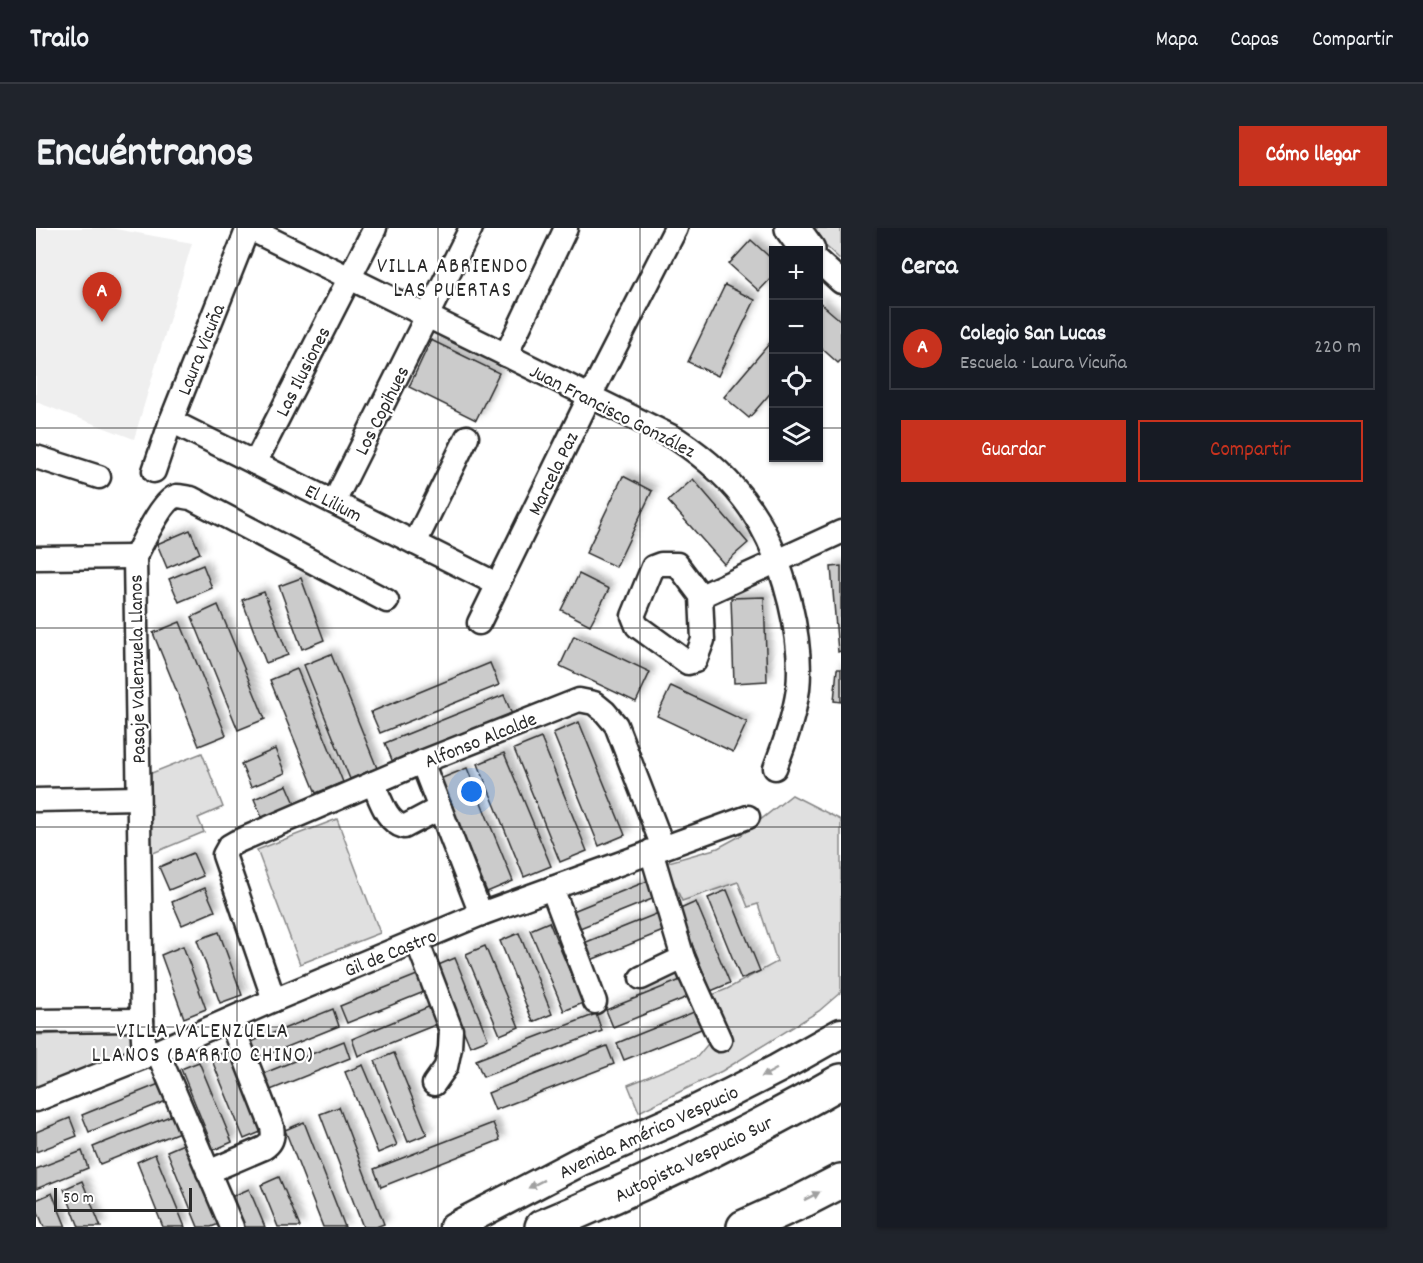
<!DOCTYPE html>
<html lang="es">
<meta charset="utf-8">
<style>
:root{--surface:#171b24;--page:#20242c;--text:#f1f3f6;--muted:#9ea1a6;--line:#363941;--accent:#c8321e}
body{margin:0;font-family:Dekko,sans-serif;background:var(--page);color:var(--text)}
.controls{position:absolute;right:18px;top:18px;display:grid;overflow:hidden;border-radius:0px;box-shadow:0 2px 4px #0004}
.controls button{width:54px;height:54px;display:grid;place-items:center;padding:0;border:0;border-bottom:2px solid var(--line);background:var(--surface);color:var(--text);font:30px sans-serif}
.scale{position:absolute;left:18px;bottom:15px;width:138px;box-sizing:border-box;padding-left:6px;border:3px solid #2b2b2b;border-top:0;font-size:16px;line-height:21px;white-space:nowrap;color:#2b2b2b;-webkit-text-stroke:4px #fff;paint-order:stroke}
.you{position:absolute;left:436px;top:564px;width:21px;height:21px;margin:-15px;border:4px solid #fff;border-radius:50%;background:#1a73e8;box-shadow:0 0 0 9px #1a73e833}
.badge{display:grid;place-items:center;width:39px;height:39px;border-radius:50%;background:var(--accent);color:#fff;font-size:20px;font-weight:700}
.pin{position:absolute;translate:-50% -50px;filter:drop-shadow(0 2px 3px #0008)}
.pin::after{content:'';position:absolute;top:32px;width:21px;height:18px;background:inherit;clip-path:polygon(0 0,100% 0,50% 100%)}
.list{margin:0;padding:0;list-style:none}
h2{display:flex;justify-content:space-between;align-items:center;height:78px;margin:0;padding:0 24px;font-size:26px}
h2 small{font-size:20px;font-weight:400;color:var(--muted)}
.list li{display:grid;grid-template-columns:39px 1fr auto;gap:18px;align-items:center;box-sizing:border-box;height:84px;margin:0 12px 12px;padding:0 12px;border:2px solid var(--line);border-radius:0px}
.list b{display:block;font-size:22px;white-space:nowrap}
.list p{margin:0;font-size:20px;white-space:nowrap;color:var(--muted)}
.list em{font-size:20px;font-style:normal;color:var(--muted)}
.actions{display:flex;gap:12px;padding:18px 24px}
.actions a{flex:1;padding:14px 0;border:2px solid var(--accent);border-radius:0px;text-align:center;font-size:21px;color:var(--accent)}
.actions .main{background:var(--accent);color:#fff}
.icon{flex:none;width:33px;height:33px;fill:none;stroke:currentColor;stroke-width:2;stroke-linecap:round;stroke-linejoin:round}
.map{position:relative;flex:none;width:805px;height:999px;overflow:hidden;border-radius:0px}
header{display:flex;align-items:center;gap:36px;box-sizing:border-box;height:84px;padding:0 30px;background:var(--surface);border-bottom:2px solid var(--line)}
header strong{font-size:28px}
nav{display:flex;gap:33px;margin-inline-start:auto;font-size:21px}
.intro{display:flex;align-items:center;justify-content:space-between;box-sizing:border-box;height:144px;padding:0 36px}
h1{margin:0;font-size:42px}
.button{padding:15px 27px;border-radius:0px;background:var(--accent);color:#fff;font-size:21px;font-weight:700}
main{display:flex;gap:36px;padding:0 36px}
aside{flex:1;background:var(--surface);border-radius:0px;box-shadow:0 2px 4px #0004}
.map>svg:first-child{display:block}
.built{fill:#efefef}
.green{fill:#e0e0e0;stroke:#868686;stroke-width:1.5}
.building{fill:#cbcbcb;stroke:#2b2b2b;stroke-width:1.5;filter:url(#shadow)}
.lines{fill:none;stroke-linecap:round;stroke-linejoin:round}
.minor-casing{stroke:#2b2b2b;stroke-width:27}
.major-casing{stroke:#2b2b2b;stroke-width:33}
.highway-casing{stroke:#2b2b2b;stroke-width:38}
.minor{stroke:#fff;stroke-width:22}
.major{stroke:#fff;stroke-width:28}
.highway{stroke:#fff;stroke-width:33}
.oneway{fill:#a0a0a0}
.grid{fill:none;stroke:#2b2b2b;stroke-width:1.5;stroke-opacity:0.55}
.labels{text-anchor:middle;stroke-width:4.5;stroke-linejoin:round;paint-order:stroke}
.street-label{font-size:20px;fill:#2b2b2b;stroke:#fff}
.neighbourhood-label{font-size:21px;letter-spacing:1.5px;fill:#2b2b2b;stroke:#fff}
</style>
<header>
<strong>Trailo</strong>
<nav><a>Mapa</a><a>Capas</a><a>Compartir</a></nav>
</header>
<div class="intro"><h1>Encuéntranos</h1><a class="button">Cómo llegar</a></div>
<main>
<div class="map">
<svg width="805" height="999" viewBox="0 0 805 999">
<defs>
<filter id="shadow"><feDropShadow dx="5" dy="-5" stdDeviation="3" flood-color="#0004"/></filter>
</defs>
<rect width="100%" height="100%" fill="#fff"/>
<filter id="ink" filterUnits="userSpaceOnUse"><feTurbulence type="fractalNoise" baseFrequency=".0167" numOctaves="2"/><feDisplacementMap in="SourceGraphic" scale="12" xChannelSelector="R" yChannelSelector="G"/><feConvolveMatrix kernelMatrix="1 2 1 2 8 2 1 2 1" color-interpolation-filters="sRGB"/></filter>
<g filter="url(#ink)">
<polygon class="built" points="0,0 74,0 156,15 98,211 0,174"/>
<g class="green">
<polygon points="775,0 805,0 805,32 783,12"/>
<polygon points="166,525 187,579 162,590 168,604 115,626 113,546"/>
<polygon points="756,567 805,592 805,764 783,783 686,843 603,884 592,857 661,829 676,811 666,771 691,761 741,734 722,676 712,679 702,654 646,673 629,635 682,620 704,608"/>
<polygon points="301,591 344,705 264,736 221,622"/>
<polygon points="97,802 100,822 0,861 0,807"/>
</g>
<g class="building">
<polygon points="715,12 738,33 738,47 723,63 693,36"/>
<polygon points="689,57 719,72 682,148 652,134"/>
<polygon points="782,73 805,93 805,132 802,135 782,117"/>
<polygon points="738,110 738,161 713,190 688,169"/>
<polygon points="395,112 463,145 440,192 373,159"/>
<polygon points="587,248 616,263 580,339 550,325"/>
<polygon points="657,251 712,315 688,336 632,273"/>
<polygon points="154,302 164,325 131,340 121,316"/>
<polygon points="167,337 176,360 143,374 133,351"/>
<polygon points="805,338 805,423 802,424 795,339"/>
<polygon points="543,346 573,361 554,397 525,382"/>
<polygon points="265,350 288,412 266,421 243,358"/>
<polygon points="228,364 252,427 230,435 206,372"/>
<polygon points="728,369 731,453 698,455 695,370"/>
<polygon points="182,377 229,491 202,502 156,389"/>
<polygon points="144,394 190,507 163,518 117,405"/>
<polygon points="538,408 614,444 600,474 524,438"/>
<polygon points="295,426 341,540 314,551 268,437"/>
<polygon points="454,435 463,457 344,505 335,484"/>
<polygon points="261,441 307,554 280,565 234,452"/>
<polygon points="801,441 805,441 805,474 798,473"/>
<polygon points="635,458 711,494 697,524 621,488"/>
<polygon points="468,467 477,489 358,537 349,515"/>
<polygon points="543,494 589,607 563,618 517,505"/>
<polygon points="505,510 551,623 524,634 478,521"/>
<polygon points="239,521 249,545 215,559 205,536"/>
<polygon points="468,525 515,638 488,649 442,536"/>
<polygon points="431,540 477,653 451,664 404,551"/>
<polygon points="251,557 261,580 228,594 218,571"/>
<polygon points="157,625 167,648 133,662 123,639"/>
<polygon points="619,650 626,667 544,700 537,683"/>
<polygon points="169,660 179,683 146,697 136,674"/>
<polygon points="691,662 724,743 705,751 672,670"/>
<polygon points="660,674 694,755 675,763 642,682"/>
<polygon points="630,682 637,699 555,732 548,715"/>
<polygon points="513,694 547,775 528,783 494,702"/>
<polygon points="183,704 206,767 184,775 161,712"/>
<polygon points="483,705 516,786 497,794 464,713"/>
<polygon points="147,718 170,781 148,790 125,727"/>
<polygon points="449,718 483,799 464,807 430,726"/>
<polygon points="419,730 452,811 434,818 400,738"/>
<polygon points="386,745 393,762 311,795 304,778"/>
<polygon points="652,749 659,766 577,799 570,782"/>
<polygon points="397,777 404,795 322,828 316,811"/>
<polygon points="297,781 303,798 221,831 215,814"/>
<polygon points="663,782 670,799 588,832 581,815"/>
<polygon points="560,786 566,803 447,849 440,832"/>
<polygon points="308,813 314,830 232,863 226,846"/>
<polygon points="571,818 578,836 459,882 452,865"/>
<polygon points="193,822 227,903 208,911 175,830"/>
<polygon points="358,825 391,906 372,914 339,833"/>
<polygon points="163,834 196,914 178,922 145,841"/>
<polygon points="327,837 361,917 342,925 309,844"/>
<polygon points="128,854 135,871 53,904 46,887"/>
<polygon points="303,879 348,996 340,999 327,999 284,886"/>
<polygon points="139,886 146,903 64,936 57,919"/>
<polygon points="34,890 41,908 0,924 0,904"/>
<polygon points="268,894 309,999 287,999 249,902"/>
<polygon points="457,895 464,912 345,959 338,941"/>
<polygon points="150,915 183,996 175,999 162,999 131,923"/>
<polygon points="46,923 52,940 0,961 0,941"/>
<polygon points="119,926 149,999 127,999 101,934"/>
<polygon points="243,949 264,999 242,999 225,957"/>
<polygon points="46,953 65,999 43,999 28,961"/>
<polygon points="213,961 229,999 207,999 195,969"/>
<polygon points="16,965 30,999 8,999 0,979 0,972"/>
</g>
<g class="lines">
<g class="minor-casing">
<g id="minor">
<path d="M 212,0 L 641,211 C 705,253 736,301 754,375 C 761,404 765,432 762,461 C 758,489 749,514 739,540"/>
<polyline points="782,33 805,54"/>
<polyline points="470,127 530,0"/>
<polyline points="135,193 461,356"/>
<polyline points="0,229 63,249"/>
<polyline points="219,235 339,0"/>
<polyline points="118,243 135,193 212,0"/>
<polyline points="298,274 435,0"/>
<polyline points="379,315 431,209"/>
<polyline points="0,330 99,329"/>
<polygon points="625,336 641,336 665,368 667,412 659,433 652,435 601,398 597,388 617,339"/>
<polyline points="665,368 805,304"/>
<polyline points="443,395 554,168 640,0"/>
<polyline points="386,534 445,686"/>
<path d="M 337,555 C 344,570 350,594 368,599 L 404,580"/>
<polyline points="0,572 102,570"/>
<polyline points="516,660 559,774"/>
<polyline points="381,713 415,802 414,820 410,839 398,856"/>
<polyline points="647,730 684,812"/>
<polyline points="605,750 647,730 615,623"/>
<polyline points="238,772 188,627 193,618 200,614 386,534 543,472 558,475 569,484 580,497 627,619"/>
<polyline points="0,793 106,792"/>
<polyline points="121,823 196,999"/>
<path d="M 108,829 L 106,792 L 99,329 C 106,316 127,270 141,268 C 145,268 152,270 155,270 L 351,373"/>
<polyline points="0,872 108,829 238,772 445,686 712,589"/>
<path d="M 172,944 L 228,920 C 236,915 238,909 236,899 L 194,792"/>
</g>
</g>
<g class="major-casing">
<polyline id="major" points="418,999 543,934 647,888 696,864 741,841 805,805"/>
</g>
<g class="highway-casing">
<g id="highway">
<polyline points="756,0 772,22"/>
<path d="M 506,999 C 609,956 708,909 805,853"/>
<polyline points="708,999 768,972 805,953"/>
</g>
</g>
<use href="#minor" class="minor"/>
<use href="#major" class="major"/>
<use href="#highway" class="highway"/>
</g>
<defs><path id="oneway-solid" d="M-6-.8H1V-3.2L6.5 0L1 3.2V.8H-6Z" transform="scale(1.5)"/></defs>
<g class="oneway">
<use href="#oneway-solid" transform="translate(733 845) rotate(152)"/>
<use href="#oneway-solid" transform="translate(500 956) rotate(153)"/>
<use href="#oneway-solid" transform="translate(776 968) rotate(-27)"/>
</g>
</g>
<path class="grid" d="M 201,0 L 201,999M 402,0 L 402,999M 604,0 L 604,999M 0,200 L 738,200M 782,200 L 805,200M 0,400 L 805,400M 0,599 L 805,599M 0,799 L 805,799"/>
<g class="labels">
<g class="street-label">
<text transform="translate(164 121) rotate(-68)" y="7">Laura Vicuña</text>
<text transform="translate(266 143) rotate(-63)" y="7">Las Ilusiones</text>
<text transform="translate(345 182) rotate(-63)" y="7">Los Copihues</text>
<text transform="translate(577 182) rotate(27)" y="7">Juan Francisco González</text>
<text transform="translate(516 245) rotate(-64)" y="7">Marcela Paz</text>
<text transform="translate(298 274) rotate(27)" y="7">El Lilium</text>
<text transform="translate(100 441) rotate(-91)" y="7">Pasaje Valenzuela Llanos</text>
<text transform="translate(444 511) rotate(-22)" y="7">Alfonso Alcalde</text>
<text transform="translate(354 724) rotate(-22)" y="7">Gil de Castro</text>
<text transform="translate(612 903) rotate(-25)" y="7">Avenida Américo Vespucio</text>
<text transform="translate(657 930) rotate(-26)" y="7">Autopista Vespucio Sur</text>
</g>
<g class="neighbourhood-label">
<text x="417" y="44">VILLA ABRIENDO<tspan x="417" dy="24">LAS PUERTAS</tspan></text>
<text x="167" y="809">VILLA VALENZUELA<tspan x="167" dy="24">LLANOS (BARRIO CHINO)</tspan></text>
</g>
</g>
</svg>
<div class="controls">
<button>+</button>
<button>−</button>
<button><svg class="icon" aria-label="locate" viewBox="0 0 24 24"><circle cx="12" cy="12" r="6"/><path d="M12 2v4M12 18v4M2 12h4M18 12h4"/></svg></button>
<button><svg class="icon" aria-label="layers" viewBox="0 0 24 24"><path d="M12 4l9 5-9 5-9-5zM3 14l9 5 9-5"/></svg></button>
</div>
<div class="scale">50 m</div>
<div class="you"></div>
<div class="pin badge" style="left:66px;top:94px">A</div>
</div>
<aside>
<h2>Cerca<small></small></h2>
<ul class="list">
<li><span class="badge">A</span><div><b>Colegio San Lucas</b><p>Escuela · Laura Vicuña</p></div><em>220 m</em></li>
</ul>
<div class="actions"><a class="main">Guardar</a><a>Compartir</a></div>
</aside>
</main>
